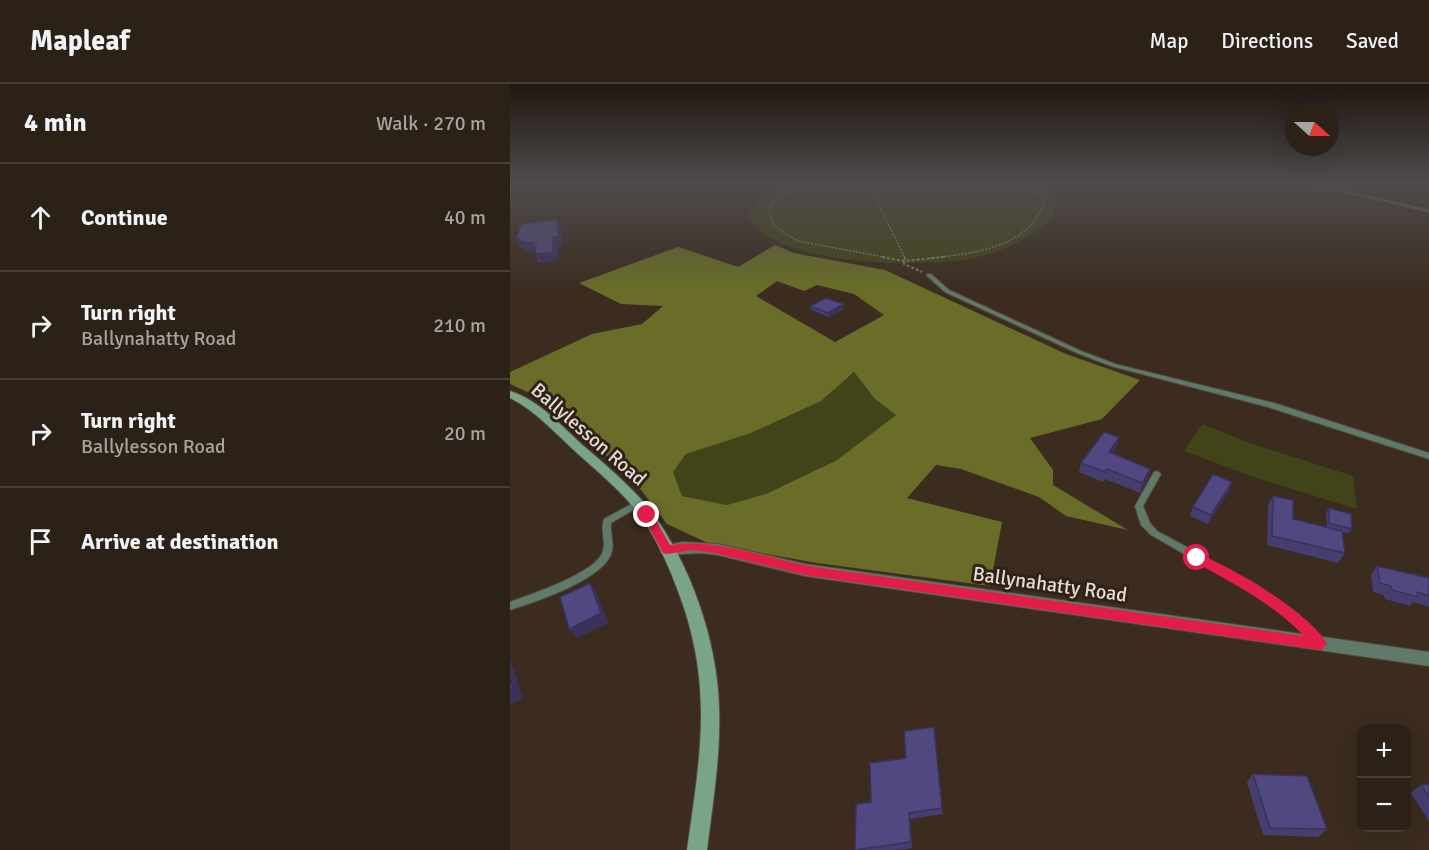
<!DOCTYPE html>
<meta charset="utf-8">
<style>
:root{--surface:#2c2117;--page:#342920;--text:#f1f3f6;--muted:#a6a3a1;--line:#483e36}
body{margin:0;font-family:Signika,sans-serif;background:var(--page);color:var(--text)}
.controls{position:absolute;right:18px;bottom:18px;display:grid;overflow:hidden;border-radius:12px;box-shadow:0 6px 24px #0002}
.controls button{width:54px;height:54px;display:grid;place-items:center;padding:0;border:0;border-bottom:2px solid var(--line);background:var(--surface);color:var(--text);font:30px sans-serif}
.compass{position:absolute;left:775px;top:18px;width:54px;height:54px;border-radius:50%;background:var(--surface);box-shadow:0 6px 24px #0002;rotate:111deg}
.stop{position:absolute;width:18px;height:18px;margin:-14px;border:4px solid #e11d48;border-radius:50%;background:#fff}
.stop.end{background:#e11d48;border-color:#fff;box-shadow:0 2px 6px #0008}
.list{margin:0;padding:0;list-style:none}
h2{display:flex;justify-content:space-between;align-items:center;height:78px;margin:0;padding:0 24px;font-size:26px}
h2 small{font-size:20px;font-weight:400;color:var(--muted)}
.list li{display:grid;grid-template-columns:39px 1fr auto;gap:18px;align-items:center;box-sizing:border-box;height:108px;padding:0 24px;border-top:2px solid var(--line)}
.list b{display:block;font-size:22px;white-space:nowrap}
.list p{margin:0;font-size:20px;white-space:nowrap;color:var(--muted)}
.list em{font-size:20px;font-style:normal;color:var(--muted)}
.icon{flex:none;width:33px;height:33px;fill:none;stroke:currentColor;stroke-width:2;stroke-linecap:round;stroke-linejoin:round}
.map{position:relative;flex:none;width:919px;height:766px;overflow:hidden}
header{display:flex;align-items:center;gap:36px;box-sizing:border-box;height:84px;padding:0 30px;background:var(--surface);border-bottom:2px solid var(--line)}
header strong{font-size:28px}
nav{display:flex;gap:33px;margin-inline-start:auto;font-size:21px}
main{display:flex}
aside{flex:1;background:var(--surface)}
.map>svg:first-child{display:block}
.green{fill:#414418}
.forest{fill:#696d28;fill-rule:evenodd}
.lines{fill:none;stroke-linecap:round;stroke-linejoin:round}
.service-casing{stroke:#56483c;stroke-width:2}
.minor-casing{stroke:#56483c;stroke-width:2}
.secondary-casing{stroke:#56483c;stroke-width:2}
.path-far1{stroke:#85796e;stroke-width:1.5;stroke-dasharray:2 1.5;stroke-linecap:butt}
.path{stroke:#85796e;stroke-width:2;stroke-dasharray:3 2;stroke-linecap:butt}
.service{fill:#5f7a68;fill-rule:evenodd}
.minor{fill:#5f7a68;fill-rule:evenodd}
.secondary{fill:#79a487;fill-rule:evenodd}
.wall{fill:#463e6f}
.shaded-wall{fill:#39325a}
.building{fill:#514881;stroke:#39325a;stroke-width:1.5}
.route{fill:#e11d48}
.labels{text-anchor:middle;stroke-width:6;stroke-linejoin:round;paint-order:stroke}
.near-street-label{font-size:20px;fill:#e5dcd4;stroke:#302216}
</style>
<header>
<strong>Mapleaf</strong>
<nav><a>Map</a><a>Directions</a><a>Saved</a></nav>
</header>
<main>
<aside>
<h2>4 min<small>Walk · 270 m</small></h2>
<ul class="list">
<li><svg class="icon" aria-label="ahead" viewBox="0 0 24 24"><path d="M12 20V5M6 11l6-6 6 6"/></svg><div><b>Continue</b></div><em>40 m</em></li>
<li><svg class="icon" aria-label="right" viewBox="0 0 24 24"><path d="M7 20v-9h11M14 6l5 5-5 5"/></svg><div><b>Turn right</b><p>Ballynahatty Road</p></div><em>210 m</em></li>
<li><svg class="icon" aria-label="right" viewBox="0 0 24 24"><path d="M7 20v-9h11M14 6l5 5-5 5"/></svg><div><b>Turn right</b><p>Ballylesson Road</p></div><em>20 m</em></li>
<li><svg class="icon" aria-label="arrive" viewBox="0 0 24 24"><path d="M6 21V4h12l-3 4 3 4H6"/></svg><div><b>Arrive at destination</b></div></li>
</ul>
</aside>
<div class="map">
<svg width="919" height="766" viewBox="0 0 919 766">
<rect width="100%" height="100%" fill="#3b2c1f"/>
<g class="green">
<path d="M 278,99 L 529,99 L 536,104 L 545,118 C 544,123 544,131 541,135 C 527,152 485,170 464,174 C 415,184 262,183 238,132 C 246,115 262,106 278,99 Z"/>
<polygon points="344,288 365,315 386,331 327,376 256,410 217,421 172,412 163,388 176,370 241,349 310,317"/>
<polygon points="692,340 740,359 843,392 847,425 746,394 674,367"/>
</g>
<path class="forest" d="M 265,161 L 284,169 L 375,186 L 556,270 L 630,296 L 592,335 L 520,354 L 543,386 L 543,401 L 618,446 L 556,432 L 529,413 L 451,385 L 426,381 L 397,414 L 492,438 L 480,502 L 307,479 L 200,460 L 157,440 L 119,390 L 24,311 L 0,300 L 0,288 L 82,250 L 132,240 L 153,222 L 111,220 L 69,199 L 168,163 L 228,183 ZM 267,197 L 294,207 L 307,201 L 344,210 L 374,231 L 325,258 L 246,212 ZM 344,288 L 365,315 L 386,331 L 327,376 L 256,410 L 217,421 L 172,412 L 163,388 L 176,370 L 241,349 L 311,317 Z"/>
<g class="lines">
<g class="service-casing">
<g id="service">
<polygon points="796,99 802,99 919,126 919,128"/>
<polygon points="417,190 421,190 439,206 571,267 605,280 764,319 919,369 919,375 758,323 601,282 567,269 435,208 417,192"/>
<polygon points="647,387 651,390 633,422 640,439 647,447 750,503 787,529 814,556 815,559 814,562 810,564 806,562 779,535 742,509 641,451 631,441 625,422 644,388"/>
<path d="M 127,417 L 130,418 L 131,420 L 130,422 L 101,439 C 100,448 104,458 102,467 C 96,495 25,518 0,526 L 0,518 C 21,510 87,489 93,467 C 96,456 90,446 94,435 Z"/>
</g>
</g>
<g class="minor-casing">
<polygon id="minor" points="173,458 208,460 295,480 919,568 919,582 295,492 208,471 190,469 157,471 152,470 150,466 152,462"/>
</g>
<g class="secondary-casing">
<path id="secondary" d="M 0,307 C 30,316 53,344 76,364 C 98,383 122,403 141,427 C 180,479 207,556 209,621 C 211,670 203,718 197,766 L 177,766 C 191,667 204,598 166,502 C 157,478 146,454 131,433 C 113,408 89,389 67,369 C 45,349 26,327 0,314 Z"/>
</g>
<g class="path-far1">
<polyline points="299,99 267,114 259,125 263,141 287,157 380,174"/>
<polyline points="358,99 395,174"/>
<path d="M 420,174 C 461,170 522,164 534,116 L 520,99"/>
</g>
<g class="path">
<polyline points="372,173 394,177 435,173"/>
<polyline points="395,173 394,180 412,188"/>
</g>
<use href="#service" class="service"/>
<use href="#minor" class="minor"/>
<use href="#secondary" class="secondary"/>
</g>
<g class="wall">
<polygon points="51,144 53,161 48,162 47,177 32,179 29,178 25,169 25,167 18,168 17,166 14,167 12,164 10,164 6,155"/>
<polygon points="334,220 334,225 319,233 301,226 300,222"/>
<polygon points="607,363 602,370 638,394 630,409 595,395 593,398 569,388 571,379"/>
<polygon points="722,398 719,407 698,440 680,432 683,423"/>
<polygon points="763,412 783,435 817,443 816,429 819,424 842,445 839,449 832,448 835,469 828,479 757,461 758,421"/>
<polygon points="867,482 919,494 919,523 903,518 900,522 875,515 874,511 863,508 861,491"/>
<polygon points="424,643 433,730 400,735 402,764 386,766 345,766 361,718 396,674"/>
<polygon points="743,690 817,745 808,753 753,751 737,698"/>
<polygon points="919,700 919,737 901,709 911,701"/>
</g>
<g class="shaded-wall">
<polygon points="47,135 51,144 53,161 48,162 47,177 32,179 27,170 43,153"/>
<polygon points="6,155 10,155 24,158 26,161 26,167 18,168 17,166 14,167 12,164 10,164"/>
<polygon points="334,220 334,225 319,233 318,229"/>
<polygon points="609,353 607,363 597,378 599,368"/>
<polygon points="640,385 638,394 630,409 632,399"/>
<polygon points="722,398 719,407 698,440 701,431"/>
<polygon points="80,499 87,509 98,539 67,554 59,545"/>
<polygon points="0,573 13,614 0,621"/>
</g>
<g class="building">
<polygon points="47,135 49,152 43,153 43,168 27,170 25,169 26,161 23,161 24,158 13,159 14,157 9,158 10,155 6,155 11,140"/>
<polygon points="316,214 334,220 318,229 300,222"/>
<polygon points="594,348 609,353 599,368 640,385 632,399 597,385 595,388 571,379"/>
<polygon points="703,390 722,398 701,431 683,423"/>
<polygon points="763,412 783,416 783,435 832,447 835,469 762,452"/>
<polygon points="819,424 841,430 842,445 819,439"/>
<polygon points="867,482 919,494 919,512 907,508 908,513 882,506 881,502 870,499"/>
<polygon points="80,499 91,529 59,545 50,513"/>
<polygon points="0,594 3,605 0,607"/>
<polygon points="424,643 432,724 399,729 401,758 345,766 346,720 361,718 360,679 396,674 394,647"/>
<polygon points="743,690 797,692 817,745 760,744"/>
<polygon points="919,700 919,713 911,701"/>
</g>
<linearGradient id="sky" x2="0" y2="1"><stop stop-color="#201811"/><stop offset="0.48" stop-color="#4f4b4d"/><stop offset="1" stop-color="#4f4b4d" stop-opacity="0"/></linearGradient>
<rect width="919" height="206" fill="url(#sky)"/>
<path class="route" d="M 137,427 L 141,428 L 160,461 C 211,453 261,477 312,484 C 473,507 633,529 794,552 C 763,519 722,499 683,477 L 681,474 L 687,470 C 718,480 803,531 817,560 L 811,566 L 295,491 L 204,469 L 182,466 L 157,470 L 153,469 L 132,431 Z"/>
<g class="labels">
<g class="near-street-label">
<text transform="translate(79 350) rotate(41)" y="7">Ballylesson Road</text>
<text transform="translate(540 500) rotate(8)" y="7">Ballynahatty Road</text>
</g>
</g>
</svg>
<div class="controls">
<button>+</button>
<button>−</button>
</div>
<svg class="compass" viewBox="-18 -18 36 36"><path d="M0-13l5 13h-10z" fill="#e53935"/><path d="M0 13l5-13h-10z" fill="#a6a3a1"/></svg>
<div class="stop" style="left:687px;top:474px"></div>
<div class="stop end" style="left:137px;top:431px"></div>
</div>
</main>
